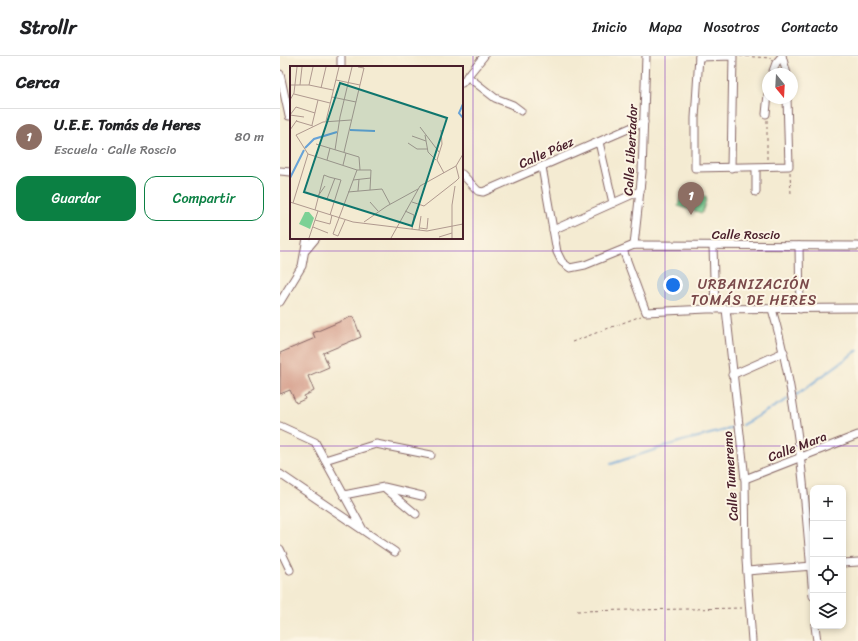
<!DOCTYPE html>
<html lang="es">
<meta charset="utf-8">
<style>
:root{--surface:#fff;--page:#f2f2f2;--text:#202124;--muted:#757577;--line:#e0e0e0;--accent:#0b8043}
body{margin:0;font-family:Sriracha,sans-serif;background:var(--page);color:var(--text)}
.controls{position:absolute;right:12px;bottom:12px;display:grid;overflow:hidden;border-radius:8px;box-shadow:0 2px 6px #0003}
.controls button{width:36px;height:36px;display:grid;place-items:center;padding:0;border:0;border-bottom:1px solid var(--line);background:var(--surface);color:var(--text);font:20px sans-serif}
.compass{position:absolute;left:482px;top:12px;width:36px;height:36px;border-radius:50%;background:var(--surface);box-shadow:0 2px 6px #0003;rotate:162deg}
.you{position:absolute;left:393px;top:229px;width:14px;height:14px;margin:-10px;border:3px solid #fff;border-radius:50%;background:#1a73e8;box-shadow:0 0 0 6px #1a73e833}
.badge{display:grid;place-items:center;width:26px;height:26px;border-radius:50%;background:var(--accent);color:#fff;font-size:13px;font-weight:700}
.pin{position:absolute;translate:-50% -33px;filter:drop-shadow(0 1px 2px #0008)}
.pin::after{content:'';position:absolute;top:21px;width:14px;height:12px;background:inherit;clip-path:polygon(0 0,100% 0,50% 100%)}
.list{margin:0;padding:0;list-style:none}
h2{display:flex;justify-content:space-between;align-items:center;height:52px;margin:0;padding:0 16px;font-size:17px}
h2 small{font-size:13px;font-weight:400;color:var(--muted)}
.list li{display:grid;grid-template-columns:26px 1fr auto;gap:12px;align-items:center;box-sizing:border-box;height:56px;padding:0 16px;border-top:1px solid var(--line)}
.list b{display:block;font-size:15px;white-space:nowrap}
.list p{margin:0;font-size:13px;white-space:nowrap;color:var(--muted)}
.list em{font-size:13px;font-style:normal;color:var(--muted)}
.actions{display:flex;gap:8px;padding:12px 16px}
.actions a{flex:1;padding:9px 0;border:1px solid var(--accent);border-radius:12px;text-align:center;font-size:14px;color:var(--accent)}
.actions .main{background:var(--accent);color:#fff}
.icon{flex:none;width:22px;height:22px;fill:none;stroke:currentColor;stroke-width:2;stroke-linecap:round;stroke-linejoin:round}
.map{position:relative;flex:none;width:578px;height:585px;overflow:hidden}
header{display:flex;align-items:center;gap:24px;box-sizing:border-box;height:56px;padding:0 20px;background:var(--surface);border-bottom:1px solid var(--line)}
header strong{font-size:19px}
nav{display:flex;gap:22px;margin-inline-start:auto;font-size:14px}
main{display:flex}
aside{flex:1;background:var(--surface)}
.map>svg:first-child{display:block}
.green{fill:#7cd195;stroke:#637860}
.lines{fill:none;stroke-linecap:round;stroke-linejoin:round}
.stream{stroke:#66a2d7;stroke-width:2}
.building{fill:#d29683}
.street-casing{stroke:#866665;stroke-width:9}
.path{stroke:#866665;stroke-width:1;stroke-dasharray:3 3;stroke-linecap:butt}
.street{stroke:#fff;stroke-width:7}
.grid{fill:none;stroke:#7b2cbf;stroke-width:1;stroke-opacity:0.55}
.labels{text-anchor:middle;stroke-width:4;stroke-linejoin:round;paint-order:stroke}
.street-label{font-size:13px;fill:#4a1f2b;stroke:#fcf5e5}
.neighbourhood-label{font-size:14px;letter-spacing:1px;fill:#7a494a;stroke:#fcf5e5}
.inset-river{fill:none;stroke:#66a2d7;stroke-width:2}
.inset-road{fill:none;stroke:#b0998f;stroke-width:1}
.view{fill:#0f766e;fill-opacity:0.15;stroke:#0f766e;stroke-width:2}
.inset-edge{fill:none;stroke:#4a1f2b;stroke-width:2}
</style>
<header>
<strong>Strollr</strong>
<nav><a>Inicio</a><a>Mapa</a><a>Nosotros</a><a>Contacto</a></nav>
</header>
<main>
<aside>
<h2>Cerca<small></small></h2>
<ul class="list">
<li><span class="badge" style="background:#8d6e63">1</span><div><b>U.E.E. Tomás de Heres</b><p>Escuela · Calle Roscio</p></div><em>80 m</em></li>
</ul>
<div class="actions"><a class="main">Guardar</a><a>Compartir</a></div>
</aside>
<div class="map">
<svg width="578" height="585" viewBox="0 0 578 585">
<rect width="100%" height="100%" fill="#fcf5e5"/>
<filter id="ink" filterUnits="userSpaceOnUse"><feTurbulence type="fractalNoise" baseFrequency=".025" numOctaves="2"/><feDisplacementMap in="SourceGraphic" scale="8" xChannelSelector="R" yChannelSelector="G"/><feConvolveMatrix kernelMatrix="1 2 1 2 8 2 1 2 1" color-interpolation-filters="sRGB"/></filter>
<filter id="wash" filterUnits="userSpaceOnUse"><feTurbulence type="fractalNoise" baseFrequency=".012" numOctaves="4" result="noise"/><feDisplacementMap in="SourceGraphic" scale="16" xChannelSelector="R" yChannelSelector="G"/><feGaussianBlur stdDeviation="0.9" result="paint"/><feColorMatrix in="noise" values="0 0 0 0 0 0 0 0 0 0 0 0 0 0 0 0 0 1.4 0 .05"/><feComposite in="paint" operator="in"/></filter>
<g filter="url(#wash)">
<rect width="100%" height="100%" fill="#f4ebd2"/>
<polygon class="green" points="403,134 427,141 422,157 398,150"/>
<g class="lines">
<g class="stream">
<polyline points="515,340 578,294"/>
<polyline points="462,369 508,343"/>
<polyline points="331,408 402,385 454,372"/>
</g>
</g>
<g id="blocks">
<polygon class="building" points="73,260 81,281 43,297 49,311 28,320 34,335 24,340 25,343 16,347 10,334 0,338 0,297 35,282 33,277"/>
</g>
</g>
<g filter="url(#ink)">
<use href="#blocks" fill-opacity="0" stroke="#866665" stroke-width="1"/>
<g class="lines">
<g class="street-casing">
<g id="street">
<polyline points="61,0 61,11"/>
<polyline points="419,0 415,62 415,112 509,110 507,42"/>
<polyline points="502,0 507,18"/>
<polyline points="419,1 453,0 451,112"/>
<polyline points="0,18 9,60 11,60"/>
<polyline points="492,18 496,7 502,0"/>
<polyline points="187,20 215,42 233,49 241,55"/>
<polyline points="182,27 204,0"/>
<polyline points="486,58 488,38"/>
<polyline points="319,86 333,147"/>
<polyline points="262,111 277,196 282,206 290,212 305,209 354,189 578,190"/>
<polyline points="0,115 11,116"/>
<polyline points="182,118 198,135 203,136 364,66"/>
<polyline points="476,136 476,112"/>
<polyline points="273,174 360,135"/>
<polyline points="354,189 362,116 366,0"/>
<polyline points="433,190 435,253"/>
<polyline points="519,190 520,253"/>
<polyline points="26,194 36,182"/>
<polyline points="343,194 366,256 427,253 578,252"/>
<polyline points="0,246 22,210 27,182"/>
<polyline points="446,253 465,423 466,504 472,585"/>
<path d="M 492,253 C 519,346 525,443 533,540"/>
<polyline points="452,319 504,296"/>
<polyline points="0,370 35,386 82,472"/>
<polyline points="45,404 96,388 151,399"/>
<polyline points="0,418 115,496"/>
<polyline points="465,423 578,379"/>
<polyline points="106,433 136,458"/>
<polyline points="64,439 104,431 142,440"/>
<polyline points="0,493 10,514"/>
<polyline points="563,507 578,506"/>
<polyline points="467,515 533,510"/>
<polyline points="535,570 537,585"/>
</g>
</g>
<g class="path">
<polyline points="460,0 491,2"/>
<polyline points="487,64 487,103"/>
<polyline points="510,116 511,138"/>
<polyline points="292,286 361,260"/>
<polyline points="297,555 463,552"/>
</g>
<use href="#street" class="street"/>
</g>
</g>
<path class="grid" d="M 193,0 L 193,585M 385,0 L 385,585M 0,195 L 578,195M 0,390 L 578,390"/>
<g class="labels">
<g class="street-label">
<text transform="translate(350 94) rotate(-87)" y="5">Calle Libertador</text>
<text transform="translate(266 96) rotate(-24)" y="5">Calle Páez</text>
<text x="466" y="183">Calle Roscio</text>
<text transform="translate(517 390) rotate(-21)" y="5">Calle Mara</text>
<text transform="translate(450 420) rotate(-94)" y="5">Calle Tumeremo</text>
</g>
<g class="neighbourhood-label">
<text x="474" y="233">URBANIZACIÓN<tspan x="474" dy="16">TOMÁS DE HERES</tspan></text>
</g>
</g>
<g transform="translate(10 10)">
<rect width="173" height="173" fill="#f4ebd2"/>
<path d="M 15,146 L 19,146 L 24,152 L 20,163 L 9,158 Z" fill="#7cd195"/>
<path class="inset-river" d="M 173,38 L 169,47 L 173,52M 60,64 L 85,65M 15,82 L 24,73 L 47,66M 0,112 L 14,84"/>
<path class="inset-road" d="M 46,14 L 70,19M 0,19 L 19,19 L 43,24M 10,19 L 12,1M 19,19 L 23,1M 31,22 L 36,1M 4,28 L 40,37M 42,31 L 66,36M 0,34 L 4,27 L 7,1M 14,51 L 0,49 L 6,41 L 25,47M 6,55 L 23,60M 36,55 L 49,1M 22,59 L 28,34M 130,61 L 149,86M 0,64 L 7,54M 151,64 L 152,78 L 147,94 L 154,107M 6,69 L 33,56 L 61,54M 6,69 L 18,88M 135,69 L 138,86 L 146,94M 122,70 L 136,75M 118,77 L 127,83 L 138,83M 26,78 L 69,91 L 70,104M 45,84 L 50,51 L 62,1M 54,86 L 74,2 L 68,1M 18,88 L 67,104 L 81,104 L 80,124M 37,94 L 40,82M 53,99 L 56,87M 63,114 L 81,112M 68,125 L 69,113M 58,126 L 92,123 L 100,138M 28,130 L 35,120M 44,135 L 37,133 L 45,112M 0,136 L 63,156 L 137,165 L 173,158M 80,136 L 88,145M 122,136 L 134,140 L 166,115 L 169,112 L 166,100M 3,137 L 18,88M 25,144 L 34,109 L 39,111 L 51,114 L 40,149M 115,145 L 124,149 L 122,163M 49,152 L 67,104M 49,152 L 43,168 L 48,170 L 55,154M 25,154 L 40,158 L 42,149M 74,156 L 97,140 L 128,123M 23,161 L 38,167M 130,162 L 137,163 L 138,152M 129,164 L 131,150M 149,171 L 162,167M 19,172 L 28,145M 101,172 L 130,120 L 166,100 L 173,88M 162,172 L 162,139 L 165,120"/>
<path class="view" d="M 50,17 L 157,52 L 122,160 L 14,126 Z"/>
<rect width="173" height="173" class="inset-edge"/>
</g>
</svg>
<div class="controls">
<button>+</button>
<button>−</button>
<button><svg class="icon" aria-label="locate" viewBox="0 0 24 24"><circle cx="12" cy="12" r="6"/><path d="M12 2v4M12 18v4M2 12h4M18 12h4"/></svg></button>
<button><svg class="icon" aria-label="layers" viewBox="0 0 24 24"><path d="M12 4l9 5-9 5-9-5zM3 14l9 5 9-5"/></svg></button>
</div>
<svg class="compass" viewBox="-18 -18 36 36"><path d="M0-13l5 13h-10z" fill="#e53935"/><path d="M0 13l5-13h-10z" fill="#757577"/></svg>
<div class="you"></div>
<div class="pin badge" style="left:411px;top:159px;background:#8d6e63">1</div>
</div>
</main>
